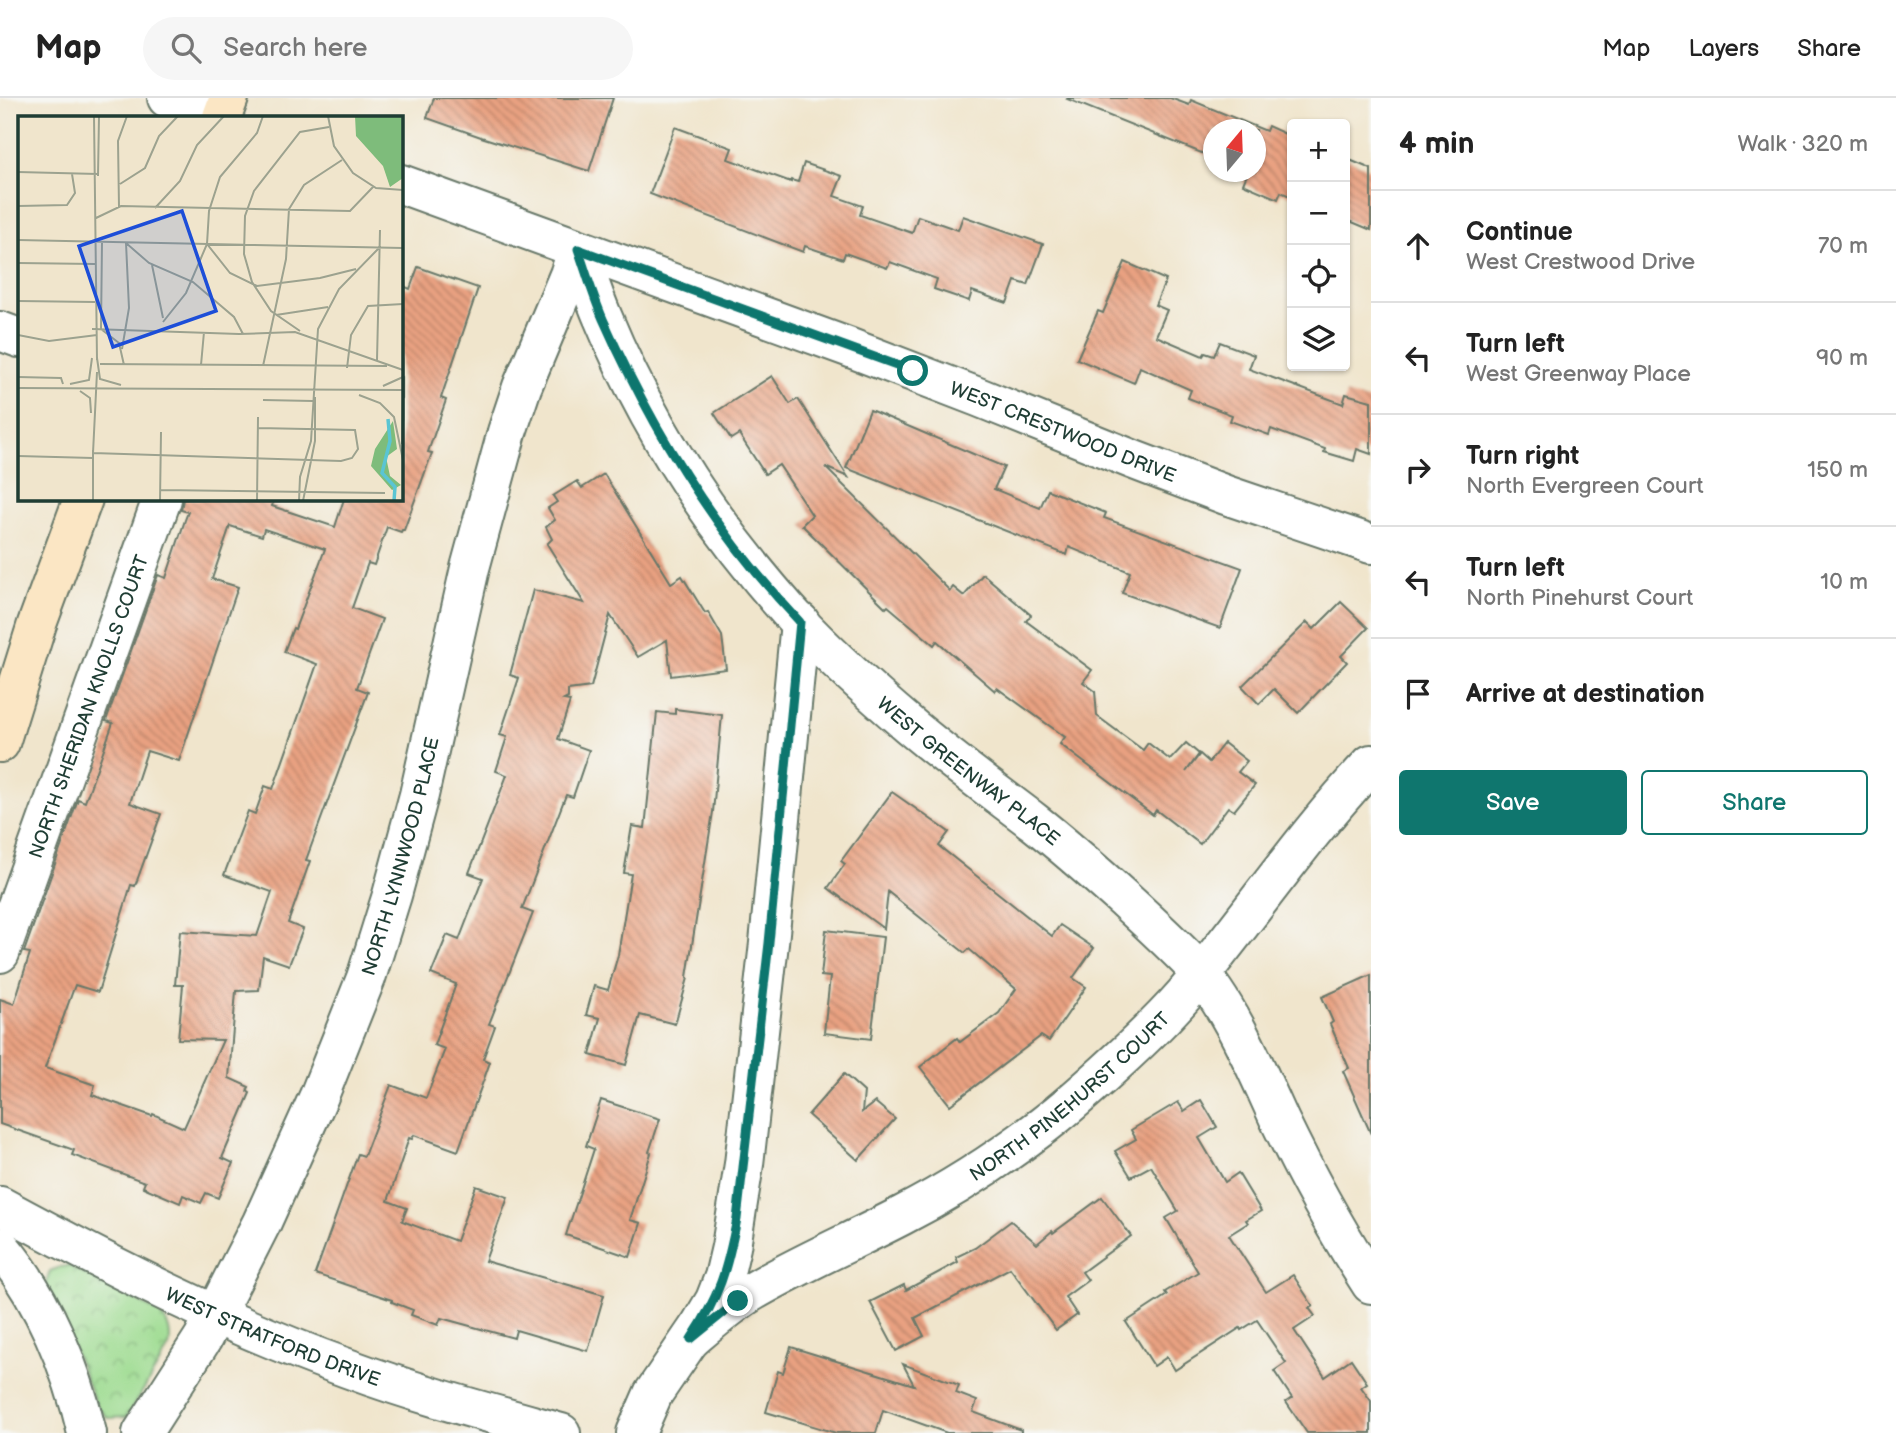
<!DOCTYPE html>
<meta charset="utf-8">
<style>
:root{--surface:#fff;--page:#f6f6f6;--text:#222;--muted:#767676;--line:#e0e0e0;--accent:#0f766e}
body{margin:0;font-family:"Balsamiq Sans",sans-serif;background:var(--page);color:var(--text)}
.controls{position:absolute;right:21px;top:21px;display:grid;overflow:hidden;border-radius:7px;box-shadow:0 2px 5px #0004}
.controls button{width:63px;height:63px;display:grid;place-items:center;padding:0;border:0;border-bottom:2px solid var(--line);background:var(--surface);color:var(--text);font:35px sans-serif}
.compass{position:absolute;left:1203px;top:21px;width:63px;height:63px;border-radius:50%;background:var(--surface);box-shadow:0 2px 5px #0004;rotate:19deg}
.stop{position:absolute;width:21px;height:21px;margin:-16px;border:5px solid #0f766e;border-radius:50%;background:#fff}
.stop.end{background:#0f766e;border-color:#fff;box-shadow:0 2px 7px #0008}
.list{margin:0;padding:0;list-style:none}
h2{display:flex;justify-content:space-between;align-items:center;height:91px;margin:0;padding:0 28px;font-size:30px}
h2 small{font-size:23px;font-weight:400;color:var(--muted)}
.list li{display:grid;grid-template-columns:46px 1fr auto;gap:21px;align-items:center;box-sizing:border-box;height:112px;padding:0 28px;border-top:2px solid var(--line)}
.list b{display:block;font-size:26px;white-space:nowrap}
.list p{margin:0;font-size:23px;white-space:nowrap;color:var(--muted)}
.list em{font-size:23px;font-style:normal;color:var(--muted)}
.actions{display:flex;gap:14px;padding:21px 28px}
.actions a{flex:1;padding:16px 0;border:2px solid var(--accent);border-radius:7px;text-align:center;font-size:24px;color:var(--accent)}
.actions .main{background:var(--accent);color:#fff}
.icon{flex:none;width:38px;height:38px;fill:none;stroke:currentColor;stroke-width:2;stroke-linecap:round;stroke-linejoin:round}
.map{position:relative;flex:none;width:1371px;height:1335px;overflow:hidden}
header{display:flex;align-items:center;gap:42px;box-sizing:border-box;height:98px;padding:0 35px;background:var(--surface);border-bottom:2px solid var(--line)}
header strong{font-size:33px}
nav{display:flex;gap:38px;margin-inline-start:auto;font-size:24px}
.search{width:490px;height:63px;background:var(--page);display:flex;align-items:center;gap:18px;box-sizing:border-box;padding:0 24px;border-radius:38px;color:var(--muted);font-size:26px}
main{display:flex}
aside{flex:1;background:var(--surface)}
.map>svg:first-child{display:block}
.park{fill:url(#park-crowns);stroke:#5e8c62;stroke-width:2}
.building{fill:url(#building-back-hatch);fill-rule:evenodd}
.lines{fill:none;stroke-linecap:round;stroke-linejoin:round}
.street-casing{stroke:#687869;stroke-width:42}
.secondary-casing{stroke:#687869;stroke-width:42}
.street{stroke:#fff;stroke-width:38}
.secondary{stroke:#fbe6c4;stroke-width:38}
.route{stroke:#0f766e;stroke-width:9}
.labels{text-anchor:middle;stroke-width:6;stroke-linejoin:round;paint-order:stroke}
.street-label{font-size:19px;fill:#1f3d34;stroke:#f6f6f2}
.inset-river{fill:none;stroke:#5ac5d3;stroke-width:3.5}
.inset-road{fill:none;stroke:#9ca28f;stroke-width:2}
.view{fill:#1d4ed8;fill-opacity:0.15;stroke:#1d4ed8;stroke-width:3.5}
.inset-edge{fill:none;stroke:#1f3d34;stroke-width:3.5}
</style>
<header>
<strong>Map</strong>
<div class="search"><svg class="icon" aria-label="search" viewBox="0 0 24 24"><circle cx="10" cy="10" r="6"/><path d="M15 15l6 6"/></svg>Search here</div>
<nav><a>Map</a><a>Layers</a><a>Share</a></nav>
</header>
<main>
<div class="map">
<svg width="1371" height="1335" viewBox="0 0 1371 1335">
<defs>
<pattern id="park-crowns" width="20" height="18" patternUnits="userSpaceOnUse" patternTransform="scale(1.75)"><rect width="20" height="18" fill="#9edc91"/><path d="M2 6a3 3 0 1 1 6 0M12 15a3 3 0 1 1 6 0" fill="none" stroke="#80b477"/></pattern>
<pattern id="building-back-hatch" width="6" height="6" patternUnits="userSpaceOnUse" patternTransform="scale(1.75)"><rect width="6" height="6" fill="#e9a181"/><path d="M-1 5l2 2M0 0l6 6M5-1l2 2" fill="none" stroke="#bc846a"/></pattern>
</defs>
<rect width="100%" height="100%" fill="#f6f6f2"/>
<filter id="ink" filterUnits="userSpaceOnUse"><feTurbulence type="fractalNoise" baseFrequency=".0143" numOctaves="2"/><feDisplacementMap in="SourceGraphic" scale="14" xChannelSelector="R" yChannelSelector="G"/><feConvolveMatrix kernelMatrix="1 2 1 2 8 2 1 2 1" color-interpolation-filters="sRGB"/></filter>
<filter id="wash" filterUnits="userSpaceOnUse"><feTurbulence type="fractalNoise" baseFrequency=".00686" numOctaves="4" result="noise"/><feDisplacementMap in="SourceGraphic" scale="28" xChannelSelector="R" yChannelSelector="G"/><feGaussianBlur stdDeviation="1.57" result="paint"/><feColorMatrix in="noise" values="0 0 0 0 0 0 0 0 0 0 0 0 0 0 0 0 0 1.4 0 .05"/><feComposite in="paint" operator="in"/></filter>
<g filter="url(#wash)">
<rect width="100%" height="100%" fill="#f0e5cc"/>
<path class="park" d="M 69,1168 L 155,1212 C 168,1221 172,1235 169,1249 L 127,1319 L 108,1320 L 97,1309 L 46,1185 L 50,1173 L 60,1169 Z"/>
<g id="blocks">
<g class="building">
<polygon points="434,0 613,0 589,73 481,39 427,20"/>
<polygon points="1068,0 1170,0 1189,7 1191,2 1266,33 1268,28 1292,39 1292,99 1281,94 1278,101 1243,86 1248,74 1256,74 1256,32 1214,32 1214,60 1067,1"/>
<polygon points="675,29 732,50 728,61 791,84 791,82 798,84 804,65 842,78 834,98 863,108 860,117 912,135 918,118 958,132 963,118 1043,146 1028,187 1015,183 1007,205 972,193 969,203 934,191 937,181 890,164 887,170 845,155 843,161 805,148 803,154 650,96"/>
<polygon points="1345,60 1371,71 1371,132 1345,121"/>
<polygon points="1125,164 1166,182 1155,207 1167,212 1156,238 1203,258 1205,255 1214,258 1220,244 1254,257 1249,271 1343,306 1346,296 1371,303 1371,356 1357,351 1354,363 1324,354 1325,351 1271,331 1269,337 1230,323 1232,317 1188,300 1191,292 1140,269 1134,285 1077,261 1098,213 1103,215"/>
<path d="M 418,169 L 478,190 L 441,300 L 446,302 L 428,354 L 432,355 L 404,432 L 402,432 L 401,434 L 387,429 L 374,467 L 368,465 L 352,510 L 382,521 L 357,590 L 368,594 L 306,762 L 310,763 L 288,825 L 303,831 L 289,867 L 263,858 L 259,892 L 236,893 L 229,980 L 249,989 L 247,993 L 250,995 L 222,1060 L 233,1065 L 218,1100 L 206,1095 L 201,1105 L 183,1097 L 180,1105 L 143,1089 L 145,1084 L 72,1057 L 74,1052 L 0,1026 L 0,901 L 14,906 L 30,855 L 24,854 L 78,701 L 85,704 L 113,625 L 106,623 L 158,477 L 166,480 L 185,422 L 188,414 L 181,412 L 183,401 L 274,401 L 272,408 L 335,429 L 344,401 L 401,401 L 401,187 L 410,191 ZM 230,428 L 262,438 L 264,431 L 325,451 L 295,531 L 293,530 L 284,554 L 317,566 L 273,691 L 265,688 L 255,716 L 248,713 L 224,777 L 272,794 L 257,838 L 180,833 L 175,887 L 183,887 L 178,941 L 223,942 L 184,1030 L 153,1016 L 152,1018 L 92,997 L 95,987 L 45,970 L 75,887 L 98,894 L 131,787 L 135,788 L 161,716 L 130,705 L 147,653 L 179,663 L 238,489 L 212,481 Z"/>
<polygon points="772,278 790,306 798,301 848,379 825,369 950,493 953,489 964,498 983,476 1031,517 1026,523 1092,572 1083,584 1095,593 1097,618 1143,652 1148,645 1170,662 1186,645 1199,656 1186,674 1200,656 1209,664 1224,645 1247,663 1238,674 1255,687 1234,713 1228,709 1200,746 1156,712 1153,717 1060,646 1065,639 997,590 995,593 937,543 934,547 888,508 886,510 802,427 812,417 779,367 765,376 739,336 731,341 714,315"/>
<polygon points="870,312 1004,369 994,391 1040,410 1048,392 1106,415 1104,420 1242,470 1220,530 1122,495 1130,474 1069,449 1067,457 846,370"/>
<polygon points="604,376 671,485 682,478 705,515 708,514 722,538 726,571 671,578 667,542 638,559 610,517 591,589 568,592 568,600 564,602 570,603 558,641 589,652 573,699 566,697 522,811 533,815 489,926 495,928 483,961 490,964 458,1053 414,1037 412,1041 409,1040 388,1103 407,1110 402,1123 456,1143 476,1088 508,1099 485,1163 604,1197 588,1253 516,1232 514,1240 441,1220 438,1227 411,1217 413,1212 392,1204 392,1202 315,1176 358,1056 364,1058 391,987 426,1000 445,951 434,947 456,886 431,876 447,837 459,842 483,780 469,775 507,677 496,673 507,639 500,637 519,580 510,577 533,492 584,505 547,446 552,441 546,429 555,422 548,410 557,404 553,398 577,383 582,390"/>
<polygon points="1341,504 1368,530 1341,558 1347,564 1298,615 1274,591 1259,606 1242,588 1307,524 1314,531"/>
<polygon points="675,611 722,617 713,714 687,879 688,880 675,926 640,917 626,967 590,957 600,920 586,917 594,888 608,892 618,857 631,776 624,775 632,728 645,730 657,614 675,616"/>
<polygon points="892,694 949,734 939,748 1052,838 1060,827 1094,850 1073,880 1086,889 1049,943 1041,938 950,1007 920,969 957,940 960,944 999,915 1016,891 969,851 965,855 888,794 884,831 828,790 845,766 841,763"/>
<polygon points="826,832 883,839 871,941 824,935 830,879 821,878"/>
<polygon points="1371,877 1371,1036 1343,973 1349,970 1330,926 1333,924 1322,899"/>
<polygon points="844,976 864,994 862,1014 875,1004 895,1021 858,1062 808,1017"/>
<polygon points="601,1002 660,1021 649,1054 651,1055 630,1122 641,1125 630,1159 566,1137 594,1051 586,1048"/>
<polygon points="1201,1002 1217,1029 1199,1040 1225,1084 1238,1075 1261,1113 1246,1122 1248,1125 1229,1137 1266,1194 1293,1177 1313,1208 1309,1210 1315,1218 1294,1232 1325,1279 1351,1261 1367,1285 1361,1289 1371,1303 1371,1335 1307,1335 1286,1304 1292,1300 1274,1273 1286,1265 1257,1222 1241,1232 1240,1230 1175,1272 1167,1259 1154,1268 1126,1224 1167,1197 1165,1194 1198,1174 1166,1120 1178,1113 1151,1068 1131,1079 1115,1053 1136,1041 1131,1032 1178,1004 1184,1013"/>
<polygon points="1102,1099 1131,1138 1082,1174 1088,1182 1065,1199 1077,1217 1056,1232 1010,1170 915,1220 924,1238 896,1253 870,1204 904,1187 906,1192 958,1164 956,1159 975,1150 1011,1123 1037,1146 1052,1133 1053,1135"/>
<polygon points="791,1249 914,1287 903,1266 959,1287 956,1295 977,1303 973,1314 1021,1332 1021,1335 947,1335 883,1312 876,1335 836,1335 766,1314 778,1273 783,1275"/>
</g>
</g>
</g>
<g filter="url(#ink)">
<use href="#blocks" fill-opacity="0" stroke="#687869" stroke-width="2"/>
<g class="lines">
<g class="street-casing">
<g id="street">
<polyline points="167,0 220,19"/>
<path id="s1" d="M 401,86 L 848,249 L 978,299 L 1134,362 L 1226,397 L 1371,446"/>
<path id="s2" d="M 578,151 C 586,174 593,197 603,220 C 650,334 721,440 805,531 C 837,564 873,596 908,626 C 948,660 992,692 1034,724 C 1066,749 1095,775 1125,802 C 1148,823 1171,844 1193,867 C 1230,907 1257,973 1280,1023 C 1307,1079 1337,1134 1371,1186"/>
<polyline points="0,233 19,240"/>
<path id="s3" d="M 0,855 L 162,401"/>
<path id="s4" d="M 0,1108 C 112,1169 227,1227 347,1270 C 417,1296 489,1315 561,1335"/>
<path d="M 0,1149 C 43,1199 72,1271 87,1335"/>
<path id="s5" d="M 691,1241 C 710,1225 729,1208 750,1195 C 799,1166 851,1144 901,1118 C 950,1093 1001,1060 1044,1027 C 1070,1007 1093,986 1117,964 C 1140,943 1163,921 1184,897 C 1248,821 1303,738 1371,666"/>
<path id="s6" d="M 142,1335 L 203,1240 L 262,1124 L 319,998 L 366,880 L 392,797 L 419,697 L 470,470 L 507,334 L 522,289 L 569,177 L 578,151"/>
<polyline points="636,1335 653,1296 700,1227 715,1202 724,1179 731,1149 744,1066 769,845 800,524"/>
</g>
</g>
<g class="secondary-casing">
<g id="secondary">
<polyline points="222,19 229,0"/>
<polyline points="0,645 37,526 83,401"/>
</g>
</g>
<use href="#street" class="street"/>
<use href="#secondary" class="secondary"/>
</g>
</g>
<g class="lines" filter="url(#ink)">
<path class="route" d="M 738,1203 L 691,1241 C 720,1198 727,1171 737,1121 L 769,845 L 800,524 C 717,437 652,331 603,221 C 593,198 586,174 578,151 L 913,273"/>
</g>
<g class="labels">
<g class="street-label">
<text dy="7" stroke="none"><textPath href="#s1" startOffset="707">WEST CRESTWOOD DRIVE</textPath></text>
<text dy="7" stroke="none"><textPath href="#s3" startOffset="262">NORTH SHERIDAN KNOLLS COURT</textPath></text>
<text dy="7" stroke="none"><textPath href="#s2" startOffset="663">WEST GREENWAY PLACE</textPath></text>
<text dy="7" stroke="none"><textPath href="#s6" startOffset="635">NORTH LYNNWOOD PLACE</textPath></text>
<text dy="7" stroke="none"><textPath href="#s5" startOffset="452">NORTH PINEHURST COURT</textPath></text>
<text dy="7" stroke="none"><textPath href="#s4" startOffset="303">WEST STRATFORD DRIVE</textPath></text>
</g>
</g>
<g transform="translate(18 18)">
<rect width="385" height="385" fill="#f0e5cc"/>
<path d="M 337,0 L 385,0 L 385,62 L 372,71 L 365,50 L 338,20 ZM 375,305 L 379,333 L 368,341 L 372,360 L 383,369 L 374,374 L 353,350 L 357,333 Z" fill="#7ebc7b"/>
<path class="inset-river" d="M 370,303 L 372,325 L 364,357 L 377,371 L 376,385"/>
<path class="inset-road" d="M 76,0 L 79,244M 310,0 L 316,30 L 335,57 L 358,72 L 385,74M 0,56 L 80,58M 80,60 L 81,0M 102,68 L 127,52 L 141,20 L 160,0M 0,90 L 49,89 L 57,77 L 54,58M 101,91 L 100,25 L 109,0M 137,92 L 162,65 L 179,29 L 206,0M 78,102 L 103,90 L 332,95 L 355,71M 0,124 L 385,132M 84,126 L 83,213 L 101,227 L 106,249M 108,127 L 131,147 L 175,166 L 216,201 L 225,218M 189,128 L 212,157 L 239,170 L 302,162 L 338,153M 0,147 L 77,148M 134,149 L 145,202M 0,185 L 77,186M 258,199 L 310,191M 145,206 L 168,177 L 189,128 L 191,95 L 202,61 L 239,17 L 245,0M 74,213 L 221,218 L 277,216 L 385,254M 282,215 L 253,195 L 234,166 L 226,138 L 227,100 L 236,75 L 282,16 L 311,11M 0,219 L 31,225 L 79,219M 104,233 L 111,192 L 108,127M 79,242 L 82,263 L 103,269M 359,244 L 362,114M 82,248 L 369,250M 183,249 L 186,216M 245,250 L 268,143 L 271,93 L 286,69 L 324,44M 329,252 L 333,219 L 350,190 L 385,188M 0,261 L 43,262 L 45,268M 52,268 L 71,264 L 74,242M 365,270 L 385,261M 0,272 L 385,274M 62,275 L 72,282 L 73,297M 341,279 L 362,287 L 376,301 L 385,344M 245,284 L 295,285M 384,328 L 385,283M 75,337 L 323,345 L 334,342 L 340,333 L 337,314 L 240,312M 75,337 L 79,256M 0,340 L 75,342M 143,374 L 367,377M 75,385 L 75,334M 142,385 L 143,316M 239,385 L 240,301M 281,385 L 282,361 L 293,325 L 300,213 L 321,173 L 361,132M 285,385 L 297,325 L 297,281"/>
<path class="view" d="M 164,95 L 198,195 L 95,231 L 61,130 Z"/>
<rect width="385" height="385" class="inset-edge"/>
</g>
</svg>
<div class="controls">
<button>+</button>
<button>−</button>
<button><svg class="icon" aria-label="locate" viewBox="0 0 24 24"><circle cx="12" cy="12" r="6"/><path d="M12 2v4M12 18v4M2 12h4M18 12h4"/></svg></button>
<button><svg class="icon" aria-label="layers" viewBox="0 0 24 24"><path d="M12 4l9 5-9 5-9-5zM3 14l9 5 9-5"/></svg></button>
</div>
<svg class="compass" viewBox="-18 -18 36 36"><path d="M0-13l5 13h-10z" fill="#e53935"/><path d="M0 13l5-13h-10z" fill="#767676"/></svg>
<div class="stop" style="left:913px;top:273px"></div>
<div class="stop end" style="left:738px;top:1203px"></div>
</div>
<aside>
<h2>4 min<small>Walk · 320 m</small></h2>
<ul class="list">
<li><svg class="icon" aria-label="ahead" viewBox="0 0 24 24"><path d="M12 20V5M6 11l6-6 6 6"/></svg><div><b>Continue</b><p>West Crestwood Drive</p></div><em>70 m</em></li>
<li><svg class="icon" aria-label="left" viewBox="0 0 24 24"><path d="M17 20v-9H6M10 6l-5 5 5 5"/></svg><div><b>Turn left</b><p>West Greenway Place</p></div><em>90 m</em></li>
<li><svg class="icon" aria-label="right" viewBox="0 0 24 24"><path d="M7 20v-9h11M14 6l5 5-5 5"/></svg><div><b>Turn right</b><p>North Evergreen Court</p></div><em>150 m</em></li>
<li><svg class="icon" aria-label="left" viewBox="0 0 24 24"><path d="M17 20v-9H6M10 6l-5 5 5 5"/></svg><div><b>Turn left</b><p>North Pinehurst Court</p></div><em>10 m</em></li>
<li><svg class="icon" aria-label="arrive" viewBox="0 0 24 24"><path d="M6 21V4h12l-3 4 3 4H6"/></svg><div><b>Arrive at destination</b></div></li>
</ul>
<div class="actions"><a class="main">Save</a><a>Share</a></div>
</aside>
</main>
